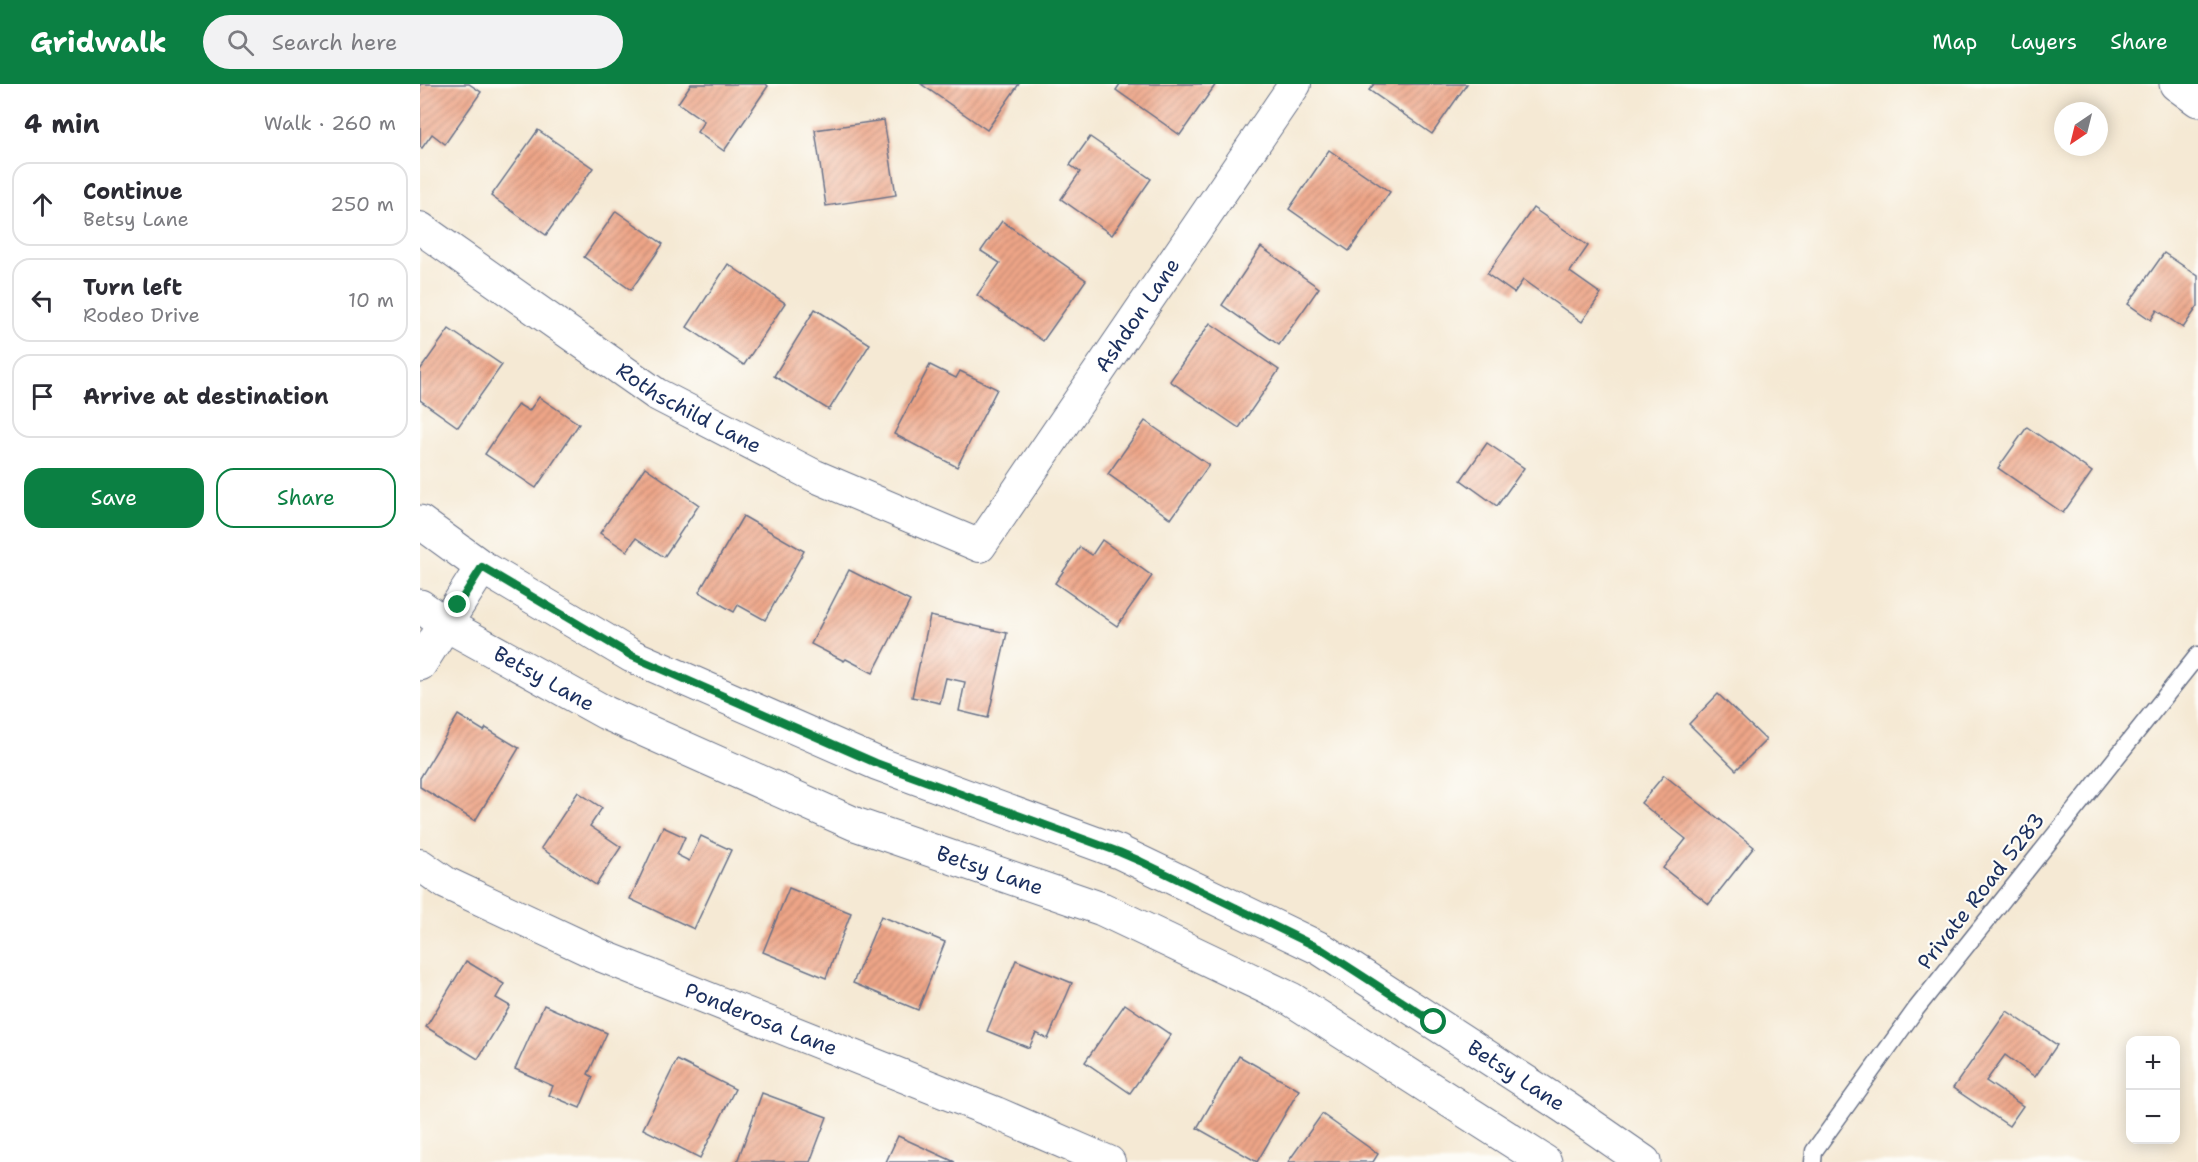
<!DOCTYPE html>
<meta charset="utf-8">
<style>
:root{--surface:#fff;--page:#f2f2f3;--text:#2b2b33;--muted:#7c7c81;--line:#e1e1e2;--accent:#0b8043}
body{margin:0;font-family:"Shantell Sans",sans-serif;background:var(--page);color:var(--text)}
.controls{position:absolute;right:18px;bottom:18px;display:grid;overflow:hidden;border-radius:12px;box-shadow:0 3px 15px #0003}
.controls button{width:54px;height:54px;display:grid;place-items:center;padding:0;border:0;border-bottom:2px solid var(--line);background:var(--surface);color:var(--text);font:30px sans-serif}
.compass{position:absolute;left:1634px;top:18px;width:54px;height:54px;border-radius:50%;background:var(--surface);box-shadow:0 3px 15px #0003;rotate:215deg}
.stop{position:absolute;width:18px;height:18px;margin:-14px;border:4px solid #0b8043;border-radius:50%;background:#fff}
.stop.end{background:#0b8043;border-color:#fff;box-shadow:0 2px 6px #0008}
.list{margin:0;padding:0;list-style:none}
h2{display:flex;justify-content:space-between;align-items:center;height:78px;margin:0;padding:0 24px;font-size:26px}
h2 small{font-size:20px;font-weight:400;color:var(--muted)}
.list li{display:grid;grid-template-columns:39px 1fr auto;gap:18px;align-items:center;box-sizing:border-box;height:84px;margin:0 12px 12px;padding:0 12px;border:2px solid var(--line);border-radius:18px}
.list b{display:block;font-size:22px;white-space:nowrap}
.list p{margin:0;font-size:20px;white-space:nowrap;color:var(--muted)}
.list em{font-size:20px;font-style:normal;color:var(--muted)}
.actions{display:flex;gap:12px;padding:18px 24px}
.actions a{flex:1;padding:14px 0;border:2px solid var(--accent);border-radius:18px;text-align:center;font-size:21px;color:var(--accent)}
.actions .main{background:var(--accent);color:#fff}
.icon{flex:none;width:33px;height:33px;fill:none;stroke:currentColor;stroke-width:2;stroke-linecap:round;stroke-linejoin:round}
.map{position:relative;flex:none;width:1778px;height:1078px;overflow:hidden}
header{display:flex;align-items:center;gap:36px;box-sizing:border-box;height:84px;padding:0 30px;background:var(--accent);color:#fff}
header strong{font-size:28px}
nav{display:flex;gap:33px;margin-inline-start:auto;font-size:21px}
.search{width:420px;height:54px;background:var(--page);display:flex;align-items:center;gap:15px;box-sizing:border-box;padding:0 21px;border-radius:33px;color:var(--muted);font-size:22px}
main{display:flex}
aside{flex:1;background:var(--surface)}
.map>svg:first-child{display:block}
.building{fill:url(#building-hatch)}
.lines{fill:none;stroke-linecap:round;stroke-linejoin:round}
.service-casing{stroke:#677087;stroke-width:19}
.minor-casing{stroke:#677087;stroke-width:34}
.tertiary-casing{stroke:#677087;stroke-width:35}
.secondary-casing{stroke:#677087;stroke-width:35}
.service{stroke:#fff;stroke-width:16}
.minor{stroke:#fff;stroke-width:32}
.tertiary{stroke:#fff;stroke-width:33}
.secondary{stroke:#fff;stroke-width:33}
.route{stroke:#0b8043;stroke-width:8}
.labels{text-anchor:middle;stroke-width:4.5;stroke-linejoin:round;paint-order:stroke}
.street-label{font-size:21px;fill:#1b2f5e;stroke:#fdfcf7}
</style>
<header>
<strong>Gridwalk</strong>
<div class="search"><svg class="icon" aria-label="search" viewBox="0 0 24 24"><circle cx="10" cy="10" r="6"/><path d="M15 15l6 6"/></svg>Search here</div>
<nav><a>Map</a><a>Layers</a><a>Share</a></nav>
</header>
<main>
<aside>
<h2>4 min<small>Walk · 260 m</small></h2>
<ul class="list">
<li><svg class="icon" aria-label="ahead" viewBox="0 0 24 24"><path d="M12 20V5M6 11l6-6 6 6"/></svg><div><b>Continue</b><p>Betsy Lane</p></div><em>250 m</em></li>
<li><svg class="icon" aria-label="left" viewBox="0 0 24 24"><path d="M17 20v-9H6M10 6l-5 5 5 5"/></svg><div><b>Turn left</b><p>Rodeo Drive</p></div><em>10 m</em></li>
<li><svg class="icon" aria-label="arrive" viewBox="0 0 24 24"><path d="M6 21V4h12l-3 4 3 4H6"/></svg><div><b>Arrive at destination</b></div></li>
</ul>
<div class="actions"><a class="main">Save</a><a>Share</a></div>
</aside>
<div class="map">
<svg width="1778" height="1078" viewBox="0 0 1778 1078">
<defs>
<pattern id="building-hatch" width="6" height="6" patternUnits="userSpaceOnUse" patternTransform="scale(1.5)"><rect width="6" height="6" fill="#eea587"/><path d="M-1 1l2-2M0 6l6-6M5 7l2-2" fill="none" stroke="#c08772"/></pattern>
</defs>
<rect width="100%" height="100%" fill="#fdfcf7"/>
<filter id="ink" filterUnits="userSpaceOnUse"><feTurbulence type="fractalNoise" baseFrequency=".0167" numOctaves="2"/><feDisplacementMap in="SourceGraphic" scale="12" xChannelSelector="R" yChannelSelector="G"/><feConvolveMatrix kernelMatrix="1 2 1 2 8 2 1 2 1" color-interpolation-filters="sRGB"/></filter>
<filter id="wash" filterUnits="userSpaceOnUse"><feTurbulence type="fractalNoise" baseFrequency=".008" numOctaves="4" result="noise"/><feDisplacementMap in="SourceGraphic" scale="24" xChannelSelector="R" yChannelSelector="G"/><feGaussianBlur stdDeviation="1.35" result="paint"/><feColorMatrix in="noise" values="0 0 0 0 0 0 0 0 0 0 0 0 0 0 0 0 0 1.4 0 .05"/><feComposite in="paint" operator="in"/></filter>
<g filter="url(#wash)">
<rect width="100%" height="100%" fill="#f5e9d4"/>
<g id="blocks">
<g class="building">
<polygon points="0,0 49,0 61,8 25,60 12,50 2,64 0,63"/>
<polygon points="271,0 346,0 348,2 304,67 277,48 284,37 258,19"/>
<polygon points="501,0 599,0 567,46"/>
<polygon points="700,0 796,0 760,51 696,6"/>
<polygon points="954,0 1047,0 1012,50 949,6"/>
<polygon points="464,36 476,111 406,122 395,46"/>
<polygon points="118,46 173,84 126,151 71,112"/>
<polygon points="670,53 731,95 692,151 641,115 660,88 650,81"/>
<polygon points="909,66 970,108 929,167 869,125"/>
<polygon points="1113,124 1168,162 1150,188 1181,210 1162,238 1103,196 1094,209 1067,190"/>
<polygon points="196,127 243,160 211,206 164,173"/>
<polygon points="582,137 666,196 623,257 557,211 580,179 561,167"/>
<polygon points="841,163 899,204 859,261 802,221"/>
<polygon points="1744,169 1778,192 1778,222 1763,244 1737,226 1731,236 1708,220"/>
<polygon points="308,180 365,219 324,281 267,243"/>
<polygon points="395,225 450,260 409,326 354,292"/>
<polygon points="790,239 859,286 819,344 750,297"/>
<polygon points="29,245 82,281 38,343 0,316 0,286"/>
<polygon points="510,281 536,294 540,287 577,305 537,383 474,350"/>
<polygon points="119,313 159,340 116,404 65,370 98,320 109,327"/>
<polygon points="725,337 789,381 751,435 688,390"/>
<polygon points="1607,343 1672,388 1643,429 1578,384"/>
<polygon points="1067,359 1104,384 1077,422 1041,396"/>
<polygon points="225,383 279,421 244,473 216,454 207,467 180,449"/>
<polygon points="323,432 384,467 345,536 318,521 314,528 279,508"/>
<polygon points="682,456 732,492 697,542 635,499 660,463 672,471"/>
<polygon points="429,486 490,517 453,589 426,575 424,577 391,560"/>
<polygon points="510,532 587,549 568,634 539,627 545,598 526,594 520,619 492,613"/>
<polygon points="1298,610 1346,656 1316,686 1269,640"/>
<polygon points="38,631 64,647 66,644 99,664 55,737 0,703 0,694"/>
<polygon points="1244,691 1334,763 1289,820 1243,784 1266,755 1221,719"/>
<polygon points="158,708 182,724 170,742 201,763 176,801 121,764"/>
<polygon points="243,743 265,753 257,771 269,777 281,752 311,766 274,845 210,815"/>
<polygon points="369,804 431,829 406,894 343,868"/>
<polygon points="461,832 525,858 498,926 433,899"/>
<polygon points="596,876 652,899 628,955 616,949 609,964 567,947"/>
<polygon points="46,877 84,900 76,914 90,922 58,975 6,943"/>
<polygon points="705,920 751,951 710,1009 665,978"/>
<polygon points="124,921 187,949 168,990 173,993 160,1024 129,1011 133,1002 95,985"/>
<polygon points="1587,927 1637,961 1615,993 1585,971 1566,997 1603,1022 1589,1042 1533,1004"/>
<polygon points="819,972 879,1006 837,1078 777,1044"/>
<polygon points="257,976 315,1005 280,1074 223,1045"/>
<polygon points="342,1009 407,1033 390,1078 317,1078"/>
<polygon points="902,1030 958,1070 953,1078 868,1078"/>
<polygon points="478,1052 535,1078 466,1078"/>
</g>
</g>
</g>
<g filter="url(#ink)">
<use href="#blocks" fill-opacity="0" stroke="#677087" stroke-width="1.5"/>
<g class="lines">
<g class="service-casing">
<polyline id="service" points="1393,1078 1394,1067 1496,925 1778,571"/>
</g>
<g class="minor-casing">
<g id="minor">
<path id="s1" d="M 0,144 L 236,310 L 395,392 L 560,462 L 875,0"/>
<path id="s2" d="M 0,781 L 26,799 L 182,872 L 576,1029 L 689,1078"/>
</g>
</g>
<g class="tertiary-casing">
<g id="tertiary">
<polyline points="1756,0 1778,16"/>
<polyline points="0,580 62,483"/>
</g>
</g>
<g class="secondary-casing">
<g id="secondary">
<path id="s3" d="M 0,438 L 62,483 L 212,572 L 456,679 L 699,768 L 901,865 L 1146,1024 L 1224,1078"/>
<path id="s4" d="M 0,522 L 25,540 L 186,629 L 435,740 L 682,825 L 871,915 L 1125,1078"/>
</g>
</g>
<use href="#service" class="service"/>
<use href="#minor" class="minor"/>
<use href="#tertiary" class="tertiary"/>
<use href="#secondary" class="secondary"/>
</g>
</g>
<g class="lines" filter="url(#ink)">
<polyline class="route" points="38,521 62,483 212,572 456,679 699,768 720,777 901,865 1014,938"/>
</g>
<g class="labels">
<g class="street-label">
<text dy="7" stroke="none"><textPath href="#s1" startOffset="926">Ashdon Lane</textPath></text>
<text dy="7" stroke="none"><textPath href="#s1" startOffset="324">Rothschild Lane</textPath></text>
<text dy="7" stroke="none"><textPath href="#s4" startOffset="144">Betsy Lane</textPath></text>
<text dy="7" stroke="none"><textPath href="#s4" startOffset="630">Betsy Lane</textPath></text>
<text transform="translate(1561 807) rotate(-52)" y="7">Private Road 5283</text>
<text dy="7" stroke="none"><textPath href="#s2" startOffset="375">Ponderosa Lane</textPath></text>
<text dy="7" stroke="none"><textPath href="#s3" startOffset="1233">Betsy Lane</textPath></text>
</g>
</g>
</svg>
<div class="controls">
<button>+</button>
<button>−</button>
</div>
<svg class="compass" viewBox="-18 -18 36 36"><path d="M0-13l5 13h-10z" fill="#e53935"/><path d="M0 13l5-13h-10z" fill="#7c7c81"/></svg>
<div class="stop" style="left:1014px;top:938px"></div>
<div class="stop end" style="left:38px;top:521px"></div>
</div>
</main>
